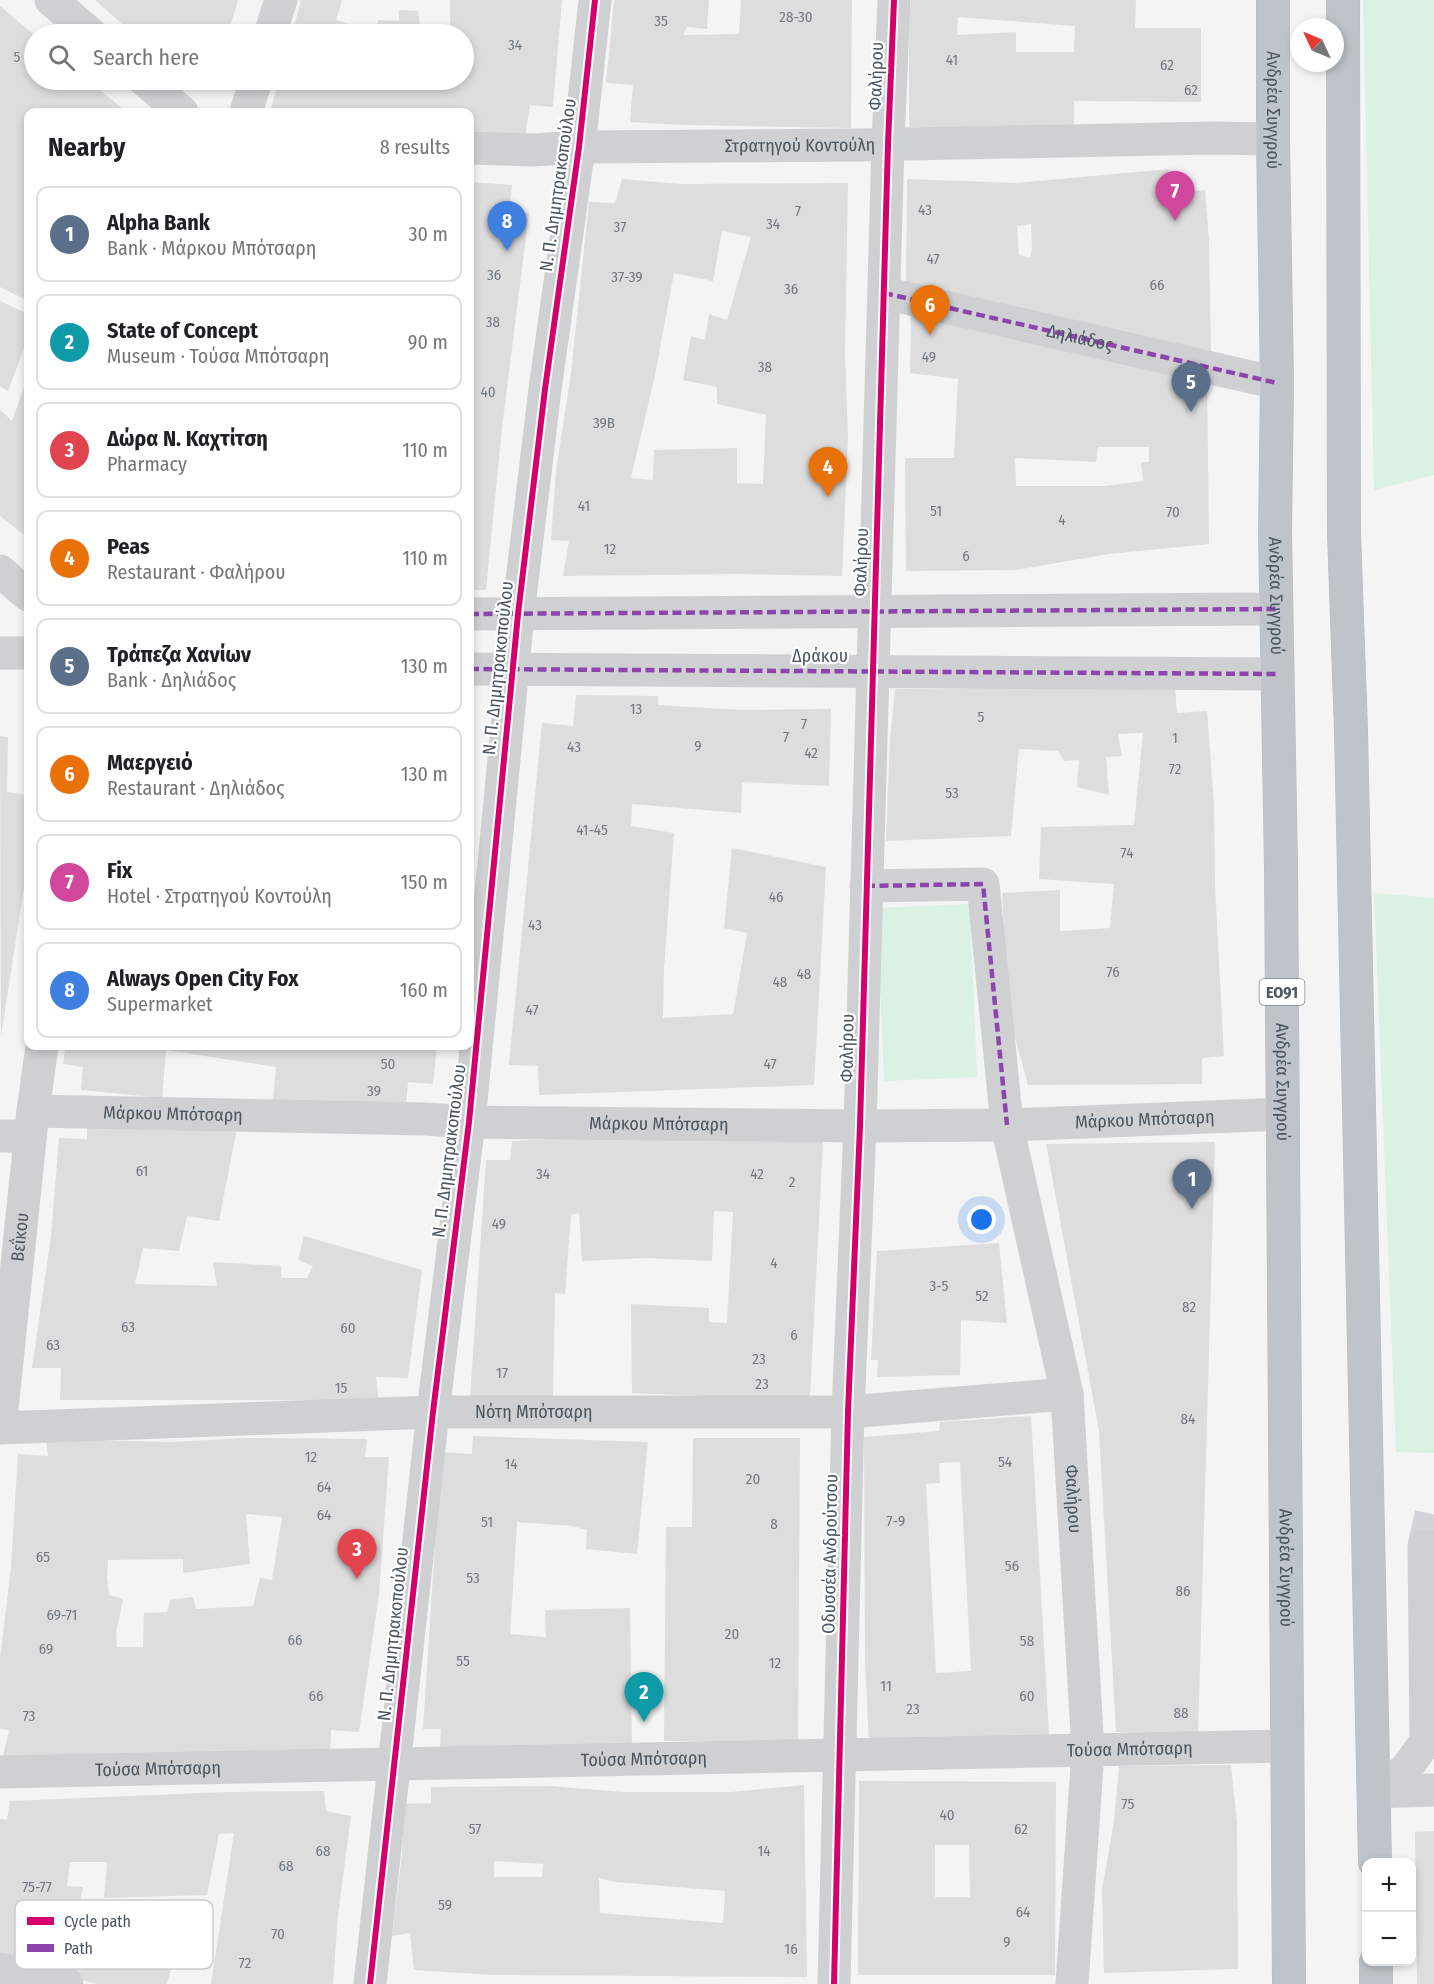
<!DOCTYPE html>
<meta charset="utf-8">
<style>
:root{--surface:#fff;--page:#f2f2f2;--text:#202124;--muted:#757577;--line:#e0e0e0;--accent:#868d94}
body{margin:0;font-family:"Fira Sans Condensed",sans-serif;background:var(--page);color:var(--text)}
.controls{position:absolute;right:18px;bottom:18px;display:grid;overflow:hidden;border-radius:12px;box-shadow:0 3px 9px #0003}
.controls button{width:54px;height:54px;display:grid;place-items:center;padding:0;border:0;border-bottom:2px solid var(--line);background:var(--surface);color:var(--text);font:30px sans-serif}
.compass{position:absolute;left:1290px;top:18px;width:54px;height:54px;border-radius:50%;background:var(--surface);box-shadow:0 3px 9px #0003;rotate:314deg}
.you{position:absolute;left:982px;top:1220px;width:21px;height:21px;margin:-15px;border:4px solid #fff;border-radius:50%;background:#1a73e8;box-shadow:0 0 0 9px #1a73e833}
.badge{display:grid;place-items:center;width:39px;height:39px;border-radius:50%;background:var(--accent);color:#fff;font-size:20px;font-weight:700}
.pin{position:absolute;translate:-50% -50px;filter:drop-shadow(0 2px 3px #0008)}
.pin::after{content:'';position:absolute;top:32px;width:21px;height:18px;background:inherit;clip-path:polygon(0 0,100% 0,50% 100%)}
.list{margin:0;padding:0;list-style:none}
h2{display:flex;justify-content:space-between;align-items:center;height:78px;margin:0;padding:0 24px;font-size:26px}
h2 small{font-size:20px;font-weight:400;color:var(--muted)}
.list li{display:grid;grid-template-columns:39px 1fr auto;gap:18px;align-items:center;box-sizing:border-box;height:96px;margin:0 12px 12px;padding:0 12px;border:2px solid var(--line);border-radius:12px}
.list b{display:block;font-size:22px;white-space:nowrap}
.list p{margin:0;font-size:20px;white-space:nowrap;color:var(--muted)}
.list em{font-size:20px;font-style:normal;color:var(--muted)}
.icon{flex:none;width:33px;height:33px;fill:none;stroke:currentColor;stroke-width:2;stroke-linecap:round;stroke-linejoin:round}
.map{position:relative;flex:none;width:1434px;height:1984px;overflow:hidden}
.search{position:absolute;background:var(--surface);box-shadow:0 3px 9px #0003;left:24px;top:24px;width:450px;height:66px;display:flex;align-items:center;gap:15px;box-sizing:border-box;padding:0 21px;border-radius:33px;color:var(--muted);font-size:22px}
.panel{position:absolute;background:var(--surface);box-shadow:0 3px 9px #0003;left:24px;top:108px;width:450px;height:942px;border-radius:12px}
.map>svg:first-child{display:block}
.green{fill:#d9f2e3}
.building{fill:#ddddde;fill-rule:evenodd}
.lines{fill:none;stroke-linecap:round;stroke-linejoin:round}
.minor-tunnel{stroke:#d2d4d7;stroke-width:33;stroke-dasharray:33 16;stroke-linecap:butt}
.highway-casing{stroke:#b9bec3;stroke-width:34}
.minor{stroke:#ced0d2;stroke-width:33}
.highway{stroke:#bec4c9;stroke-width:33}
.quiet{stroke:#8e44ad;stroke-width:4.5;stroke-dasharray:9 4.5;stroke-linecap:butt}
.cycleway-casing{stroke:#fff;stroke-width:10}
.cycleway{stroke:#d6006c;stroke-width:6}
.labels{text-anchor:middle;stroke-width:4.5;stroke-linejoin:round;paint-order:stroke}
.number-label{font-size:15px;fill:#707881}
.shield{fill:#fff;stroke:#808990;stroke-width:1.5}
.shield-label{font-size:16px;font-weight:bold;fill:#4a5661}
.street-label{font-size:18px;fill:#4a5661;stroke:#fff}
.key{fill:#fff;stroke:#c9ccd0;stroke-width:1.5}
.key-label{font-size:16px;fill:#4a5661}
</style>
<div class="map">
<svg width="1434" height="1984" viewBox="0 0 1434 1984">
<rect width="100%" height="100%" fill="#f4f4f4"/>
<g class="green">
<polygon points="1363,0 1434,0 1434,475 1374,490"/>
<polygon points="1374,893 1434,898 1434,1453 1396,1452"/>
<polygon points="970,904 977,1077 884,1081 877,908"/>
</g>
<g class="building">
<polygon points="95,0 238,0 228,34 139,34 123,25"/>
<polygon points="301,0 342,0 336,20 352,25 347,34 292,34"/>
<polygon points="450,0 562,0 553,107 530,105 525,135 470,131 470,112 270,112 279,80 464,80 464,34 375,34 378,20 399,21 399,10 418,11 420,24 450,25"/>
<polygon points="614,0 709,0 707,29 687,27 683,35 739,34 741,0 852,0 851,128 682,125 630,122 633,85 606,83"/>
<path d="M 911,0 L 1136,0 L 1135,28 L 1201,28 L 1201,102 L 1074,101 L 1074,131 L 909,127 L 909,31 ZM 958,17 L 1075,26 L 1074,52 L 1016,52 L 1016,32 L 957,35 Z"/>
<polygon points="0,6 34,35 34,80 87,80 127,112 28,112 28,301 0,287"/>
<path d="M 1169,169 L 1174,193 L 1205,190 L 1209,240 L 1211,354 L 906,287 L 907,179 L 1016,183 ZM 1031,224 L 1032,248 L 1030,258 L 1019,255 L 1017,226 Z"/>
<path d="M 622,179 L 681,184 L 848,183 L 845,353 L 848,437 L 842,576 L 738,574 L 563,576 L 569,541 L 551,540 L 556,471 L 571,373 L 589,202 L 615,203 ZM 722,231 L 751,237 L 727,320 L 709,314 L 705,340 L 691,336 L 683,380 L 717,387 L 717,404 L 766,415 L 763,484 L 737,483 L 737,448 L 654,450 L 653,480 L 631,478 L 655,375 L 674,273 L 713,281 Z"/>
<polygon points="470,182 512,185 509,211 529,213 502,428 486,590 470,590"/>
<polygon points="0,301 28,314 28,338 8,391 0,386"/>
<path d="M 911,315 L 1207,374 L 1209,544 L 1109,554 L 1016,570 L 906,571 L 905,458 L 954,458 L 958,379 L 910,373 ZM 1098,447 L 1149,447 L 1149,462 L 1141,462 L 1143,481 L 1106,486 L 1016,486 L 1015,458 L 1096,462 Z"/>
<polygon points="28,375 28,538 0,516 0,410 12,421"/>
<polygon points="1175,688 1177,713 1207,711 1214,804 1215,886 1224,1056 1202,1058 1202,1084 1028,1085 1008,1013 1002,893 1060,890 1060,931 1110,928 1114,884 1039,879 1041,827 1134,825 1143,733 1118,734 1122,756 1106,757 1109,795 1077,787 1079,760 1064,761 1058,751 1019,749 1011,836 886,841 890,740 895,689"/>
<polygon points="576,695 658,696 658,705 742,710 831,709 829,786 742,782 741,813 632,804 631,826 674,833 664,968 663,1018 733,1014 747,933 724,928 732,848 826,867 814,1085 539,1095 538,1066 509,1065 542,723 573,726"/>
<polygon points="0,736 8,737 7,792 28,795 25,881 1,1036"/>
<polygon points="66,1046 437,1046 433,1084 408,1082 406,1106 273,1100 276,1067 166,1050 162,1098 81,1090 83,1067 63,1064"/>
<polygon points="87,1128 237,1128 219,1221 187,1216 179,1251 143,1248 135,1284 217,1286 213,1262 281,1266 281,1278 307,1278 313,1266 298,1260 304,1236 422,1270 408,1378 376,1377 379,1400 60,1400 61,1368 32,1368 51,1236 59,1138 87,1139"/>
<polygon points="652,1135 823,1142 810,1397 702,1396 632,1393 631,1304 709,1308 709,1322 727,1323 733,1212 714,1211 712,1261 646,1258 582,1261 579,1213 571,1215 565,1294 555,1293 553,1396 470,1398 486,1160 510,1160 512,1141"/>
<polygon points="1215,1142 1198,1735 1116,1732 1099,1431 1046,1144"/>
<polygon points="999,1243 1007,1323 961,1320 960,1375 877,1377 878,1360 871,1360 877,1251"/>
<path d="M 1031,1416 L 1049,1735 L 869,1746 L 865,1660 L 864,1437 L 939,1431 L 940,1422 ZM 960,1462 L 971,1671 L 936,1673 L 926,1484 L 940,1483 L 939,1463 Z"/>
<polygon points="473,1436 648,1442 637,1554 586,1549 587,1530 572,1526 517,1522 510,1634 546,1637 545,1610 630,1608 632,1750 440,1748 441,1729 423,1729 441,1452 472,1454"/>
<path d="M 246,1438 L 367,1439 L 365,1457 L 389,1457 L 379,1595 L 359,1732 L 331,1730 L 330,1755 L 2,1759 L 9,1730 L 0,1729 L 0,1659 L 11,1567 L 18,1454 L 48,1456 L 46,1439 L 170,1442 ZM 246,1514 L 282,1517 L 272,1580 L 260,1578 L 253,1606 L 196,1609 L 193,1597 L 170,1600 L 167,1612 L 144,1613 L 143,1647 L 117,1647 L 116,1633 L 123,1599 L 109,1595 L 107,1578 L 108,1560 L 183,1559 L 183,1573 L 250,1564 Z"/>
<polygon points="693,1438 800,1438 798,1741 664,1741 666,1527 692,1527"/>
<polygon points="1231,1765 1237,1822 1238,1969 1104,1973 1102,1890 1114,1821 1119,1766"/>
<path d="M 859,1781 L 1056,1782 L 1055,1975 L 858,1975 ZM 935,1845 L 969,1845 L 970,1897 L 935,1897 Z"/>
<path d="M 804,1785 L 807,1977 L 493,1975 L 414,1970 L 410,1933 L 392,1936 L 402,1854 L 404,1804 L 431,1803 L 431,1787 L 550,1786 L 623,1792 L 731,1792 ZM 494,1861 L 543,1864 L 542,1877 L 494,1877 ZM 599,1878 L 615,1882 L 725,1891 L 723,1923 L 600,1913 Z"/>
<polygon points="324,1791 326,1811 351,1816 338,1915 333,1984 211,1984 234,1833 219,1834 207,1895 104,1898 107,1862 70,1862 67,1886 83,1887 79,1909 179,1941 167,1984 98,1984 0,1961 0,1819 7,1820 10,1801 226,1792"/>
<polygon points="1434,1831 1434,1984 1417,1984 1415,1832"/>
</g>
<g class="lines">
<polyline class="minor-tunnel" points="1424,1546 1434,1502"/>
<g class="highway-casing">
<g id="highway">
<path id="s7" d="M 1273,0 L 1273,139 L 1277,383 L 1275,532 L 1281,867 L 1289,1984"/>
<polyline points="1343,0 1344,533 1351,731 1375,1862"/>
<polyline points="1376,1962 1376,1984"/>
</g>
</g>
<g class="minor">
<polyline points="51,0 91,34"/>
<polyline points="270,34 281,0"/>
<polyline points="144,80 182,112"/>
<polyline points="246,112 256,80"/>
<path id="s1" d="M 470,148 L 534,150 L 579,147 L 860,145 L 1212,138 L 1273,139"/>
<polyline points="884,293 1277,383"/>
<polyline points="0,571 28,595"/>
<polyline points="470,614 1277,609"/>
<polyline points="0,653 28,653"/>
<polyline points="470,669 1278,674"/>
<path id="s2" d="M 866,886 L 983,884 L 1007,1125 L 1067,1394 L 1088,1751 L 1072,1984"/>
<path id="s3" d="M 33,1111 L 425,1119 L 469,1122 L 860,1126 L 1007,1125 L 1283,1114"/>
<polyline points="0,1136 30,1136"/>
<path id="s4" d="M 0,1428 L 433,1412 L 848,1412 L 1067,1394"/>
<path id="s5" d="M 0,1428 L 33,1111 L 42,1046"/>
<path id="s6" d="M 0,1772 L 1286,1746"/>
<polyline points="1375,1792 1406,1769 1426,1741 1424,1546 1434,1546"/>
<polyline points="1375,1792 1434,1790"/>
<polyline points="0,1969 67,1984"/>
<polyline points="370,1984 433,1412 469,1122 518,614 545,389 579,147 595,0"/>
<polyline points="834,1984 848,1412 860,1126 888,144 894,0"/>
</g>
<use href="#highway" class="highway"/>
<g class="quiet">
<path id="s8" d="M 884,293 L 1277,383"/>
<polyline points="470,614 1277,609"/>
<polyline points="470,669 1278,674"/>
<polyline points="866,886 983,884 1007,1125"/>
</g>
<g class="cycleway-casing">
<g id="cycleway">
<polyline points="370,1984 433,1412 469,1122 518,614 545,389 579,147 595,0"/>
<polyline points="834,1984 848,1412 860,1126 888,144 894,0"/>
</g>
</g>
<use href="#cycleway" class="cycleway"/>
</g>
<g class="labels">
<g class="number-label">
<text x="796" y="22">28-30</text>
<text x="661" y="26">35</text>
<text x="515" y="50">34</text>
<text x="17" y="62">5</text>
<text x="952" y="65">41</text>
<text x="1167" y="70">62</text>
<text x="1191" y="95">62</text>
<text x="925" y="215">43</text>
<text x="798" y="216">7</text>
<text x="773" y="229">34</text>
<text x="620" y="232">37</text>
<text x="933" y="264">47</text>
<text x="494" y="280">36</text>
<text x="627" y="282">37-39</text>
<text x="1157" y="290">66</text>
<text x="791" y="294">36</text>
<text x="493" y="327">38</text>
<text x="929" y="362">49</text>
<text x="765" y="372">38</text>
<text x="488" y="397">40</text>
<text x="604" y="428">39Β</text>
<text x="584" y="511">41</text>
<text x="936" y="516">51</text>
<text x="1173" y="517">70</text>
<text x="1062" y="525">4</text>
<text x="610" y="554">12</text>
<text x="966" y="561">6</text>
<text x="636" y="714">13</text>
<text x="981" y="722">5</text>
<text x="804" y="729">7</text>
<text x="786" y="742">7</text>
<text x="1175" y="743">1</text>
<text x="698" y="751">9</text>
<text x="574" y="752">43</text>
<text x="811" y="758">42</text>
<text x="1175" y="774">72</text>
<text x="952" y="798">53</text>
<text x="592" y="835">41-45</text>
<text x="1127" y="858">74</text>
<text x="776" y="902">46</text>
<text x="535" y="930">43</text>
<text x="1113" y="977">76</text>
<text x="804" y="979">48</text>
<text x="780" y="987">48</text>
<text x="532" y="1015">47</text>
<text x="388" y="1069">50</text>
<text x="770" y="1069">47</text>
<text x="374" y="1096">39</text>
<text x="142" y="1176">61</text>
<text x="543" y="1179">34</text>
<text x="757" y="1179">42</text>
<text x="792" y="1187">2</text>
<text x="499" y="1229">49</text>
<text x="774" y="1268">4</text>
<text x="939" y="1291">3-5</text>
<text x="982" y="1301">52</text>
<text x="1189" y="1312">82</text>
<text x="128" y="1332">63</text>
<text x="348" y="1333">60</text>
<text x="794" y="1340">6</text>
<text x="53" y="1350">63</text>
<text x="759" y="1364">23</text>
<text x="502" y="1378">17</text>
<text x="762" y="1389">23</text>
<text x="341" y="1393">15</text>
<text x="1188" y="1424">84</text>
<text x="311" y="1462">12</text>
<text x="1005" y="1467">54</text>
<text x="511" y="1469">14</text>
<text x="753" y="1484">20</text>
<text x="324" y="1492">64</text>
<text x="324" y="1520">64</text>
<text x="896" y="1526">7-9</text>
<text x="487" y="1527">51</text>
<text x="774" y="1529">8</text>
<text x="43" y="1562">65</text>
<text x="1012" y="1571">56</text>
<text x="473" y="1583">53</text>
<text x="1183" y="1596">86</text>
<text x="62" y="1620">69-71</text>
<text x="732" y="1639">20</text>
<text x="295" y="1645">66</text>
<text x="1027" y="1646">58</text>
<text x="46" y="1654">69</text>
<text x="463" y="1666">55</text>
<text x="775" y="1668">12</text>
<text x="886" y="1691">11</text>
<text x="316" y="1701">66</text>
<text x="1027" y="1701">60</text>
<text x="913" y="1714">23</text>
<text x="1181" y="1718">88</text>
<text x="29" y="1721">73</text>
<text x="1128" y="1809">75</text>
<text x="947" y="1820">40</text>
<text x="475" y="1834">57</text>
<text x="1021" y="1834">62</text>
<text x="323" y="1856">68</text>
<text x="764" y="1856">14</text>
<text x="286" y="1871">68</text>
<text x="37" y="1892">75-77</text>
<text x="445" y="1910">59</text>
<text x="1023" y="1917">64</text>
<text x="278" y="1939">70</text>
<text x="1007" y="1947">9</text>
<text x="791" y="1954">16</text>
<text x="245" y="1968">72</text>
</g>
<rect class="shield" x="1259.5" y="979" width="45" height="26" rx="4.5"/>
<g class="shield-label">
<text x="1282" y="998">ΕΟ91</text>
</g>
<g class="street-label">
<text transform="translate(876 76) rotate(-88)" y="6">Φαλήρου</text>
<text dy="6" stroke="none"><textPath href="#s7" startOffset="110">Ανδρέα Συγγρού</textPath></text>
<text dy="6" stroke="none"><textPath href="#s1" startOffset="330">Στρατηγού Κοντούλη</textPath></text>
<text transform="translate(558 185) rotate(-82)" y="6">Ν. Π. Δημητρακοπούλου</text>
<text dy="6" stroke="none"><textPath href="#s8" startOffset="201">Δηλιάδος</textPath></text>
<text transform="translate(861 562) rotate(-88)" y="6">Φαλήρου</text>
<text dy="6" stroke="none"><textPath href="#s7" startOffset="596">Ανδρέα Συγγρού</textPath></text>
<text x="820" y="662">Δράκου</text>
<text transform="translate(498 668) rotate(-84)" y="6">Ν. Π. Δημητρακοπούλου</text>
<text transform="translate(847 1048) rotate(-89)" y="6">Φαλήρου</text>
<text dy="6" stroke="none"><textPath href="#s7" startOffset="1082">Ανδρέα Συγγρού</textPath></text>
<text dy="6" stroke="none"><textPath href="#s3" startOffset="140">Μάρκου Μπότσαρη</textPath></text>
<text dy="6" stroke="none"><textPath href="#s3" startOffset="1112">Μάρκου Μπότσαρη</textPath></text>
<text dy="6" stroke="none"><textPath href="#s3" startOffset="626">Μάρκου Μπότσαρη</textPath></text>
<text transform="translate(449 1151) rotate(-83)" y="6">Ν. Π. Δημητρακοπούλου</text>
<text dy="6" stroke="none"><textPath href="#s5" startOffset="192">Βεΐκου</textPath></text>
<text dy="6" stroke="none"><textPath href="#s4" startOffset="534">Νότη Μπότσαρη</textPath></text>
<text dy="6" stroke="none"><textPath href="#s2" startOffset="740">Φαλήρου</textPath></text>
<text transform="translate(830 1554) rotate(-89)" y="6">Οδυσσέα Ανδρούτσου</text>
<text dy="6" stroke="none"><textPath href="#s7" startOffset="1568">Ανδρέα Συγγρού</textPath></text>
<text transform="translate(393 1634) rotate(-84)" y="6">Ν. Π. Δημητρακοπούλου</text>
<text dy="6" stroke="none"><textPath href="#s6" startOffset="1130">Τούσα Μπότσαρη</textPath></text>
<text dy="6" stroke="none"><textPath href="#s6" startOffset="644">Τούσα Μπότσαρη</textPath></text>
<text dy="6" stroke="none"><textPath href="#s6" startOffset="158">Τούσα Μπότσαρη</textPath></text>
</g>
</g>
<rect x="15" y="1900" width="198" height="69" rx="9" class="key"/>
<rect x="27" y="1917" width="27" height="8" fill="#d6006c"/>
<rect x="27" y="1944" width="27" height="8" fill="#8e44ad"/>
<g class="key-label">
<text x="64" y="1927">Cycle path</text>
<text x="64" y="1954">Path</text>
</g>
</svg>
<div class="controls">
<button>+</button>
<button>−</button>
</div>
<svg class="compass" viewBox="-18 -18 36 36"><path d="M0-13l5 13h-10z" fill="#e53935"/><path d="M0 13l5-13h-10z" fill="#757577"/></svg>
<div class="you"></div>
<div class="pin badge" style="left:1192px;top:1209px;background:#5c6f8a">1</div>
<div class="pin badge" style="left:644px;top:1722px;background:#0f9aa8">2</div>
<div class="pin badge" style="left:357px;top:1579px;background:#e0444e">3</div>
<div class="pin badge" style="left:828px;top:497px;background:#e8710a">4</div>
<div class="pin badge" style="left:1191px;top:412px;background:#5c6f8a">5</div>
<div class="pin badge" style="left:930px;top:335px;background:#e8710a">6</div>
<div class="pin badge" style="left:1175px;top:221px;background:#d1479c">7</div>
<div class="pin badge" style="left:507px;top:251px;background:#3f7fe0">8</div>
<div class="search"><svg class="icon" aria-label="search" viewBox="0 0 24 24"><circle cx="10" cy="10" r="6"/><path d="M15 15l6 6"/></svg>Search here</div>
<section class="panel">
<h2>Nearby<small>8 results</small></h2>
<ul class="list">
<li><span class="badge" style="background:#5c6f8a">1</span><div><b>Alpha Bank</b><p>Bank · Μάρκου Μπότσαρη</p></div><em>30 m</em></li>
<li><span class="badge" style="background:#0f9aa8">2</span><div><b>State of Concept</b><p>Museum · Τούσα Μπότσαρη</p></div><em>90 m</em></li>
<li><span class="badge" style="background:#e0444e">3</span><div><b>Δώρα Ν. Καχτίτση</b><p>Pharmacy</p></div><em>110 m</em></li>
<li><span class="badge" style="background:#e8710a">4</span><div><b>Peas</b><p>Restaurant · Φαλήρου</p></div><em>110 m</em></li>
<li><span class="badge" style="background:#5c6f8a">5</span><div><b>Τράπεζα Χανίων</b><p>Bank · Δηλιάδος</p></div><em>130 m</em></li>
<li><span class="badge" style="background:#e8710a">6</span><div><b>Μαεργειό</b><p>Restaurant · Δηλιάδος</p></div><em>130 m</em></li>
<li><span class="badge" style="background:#d1479c">7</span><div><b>Fix</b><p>Hotel · Στρατηγού Κοντούλη</p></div><em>150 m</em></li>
<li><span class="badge" style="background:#3f7fe0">8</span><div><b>Always Open City Fox</b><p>Supermarket</p></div><em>160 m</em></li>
</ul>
</section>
</div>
